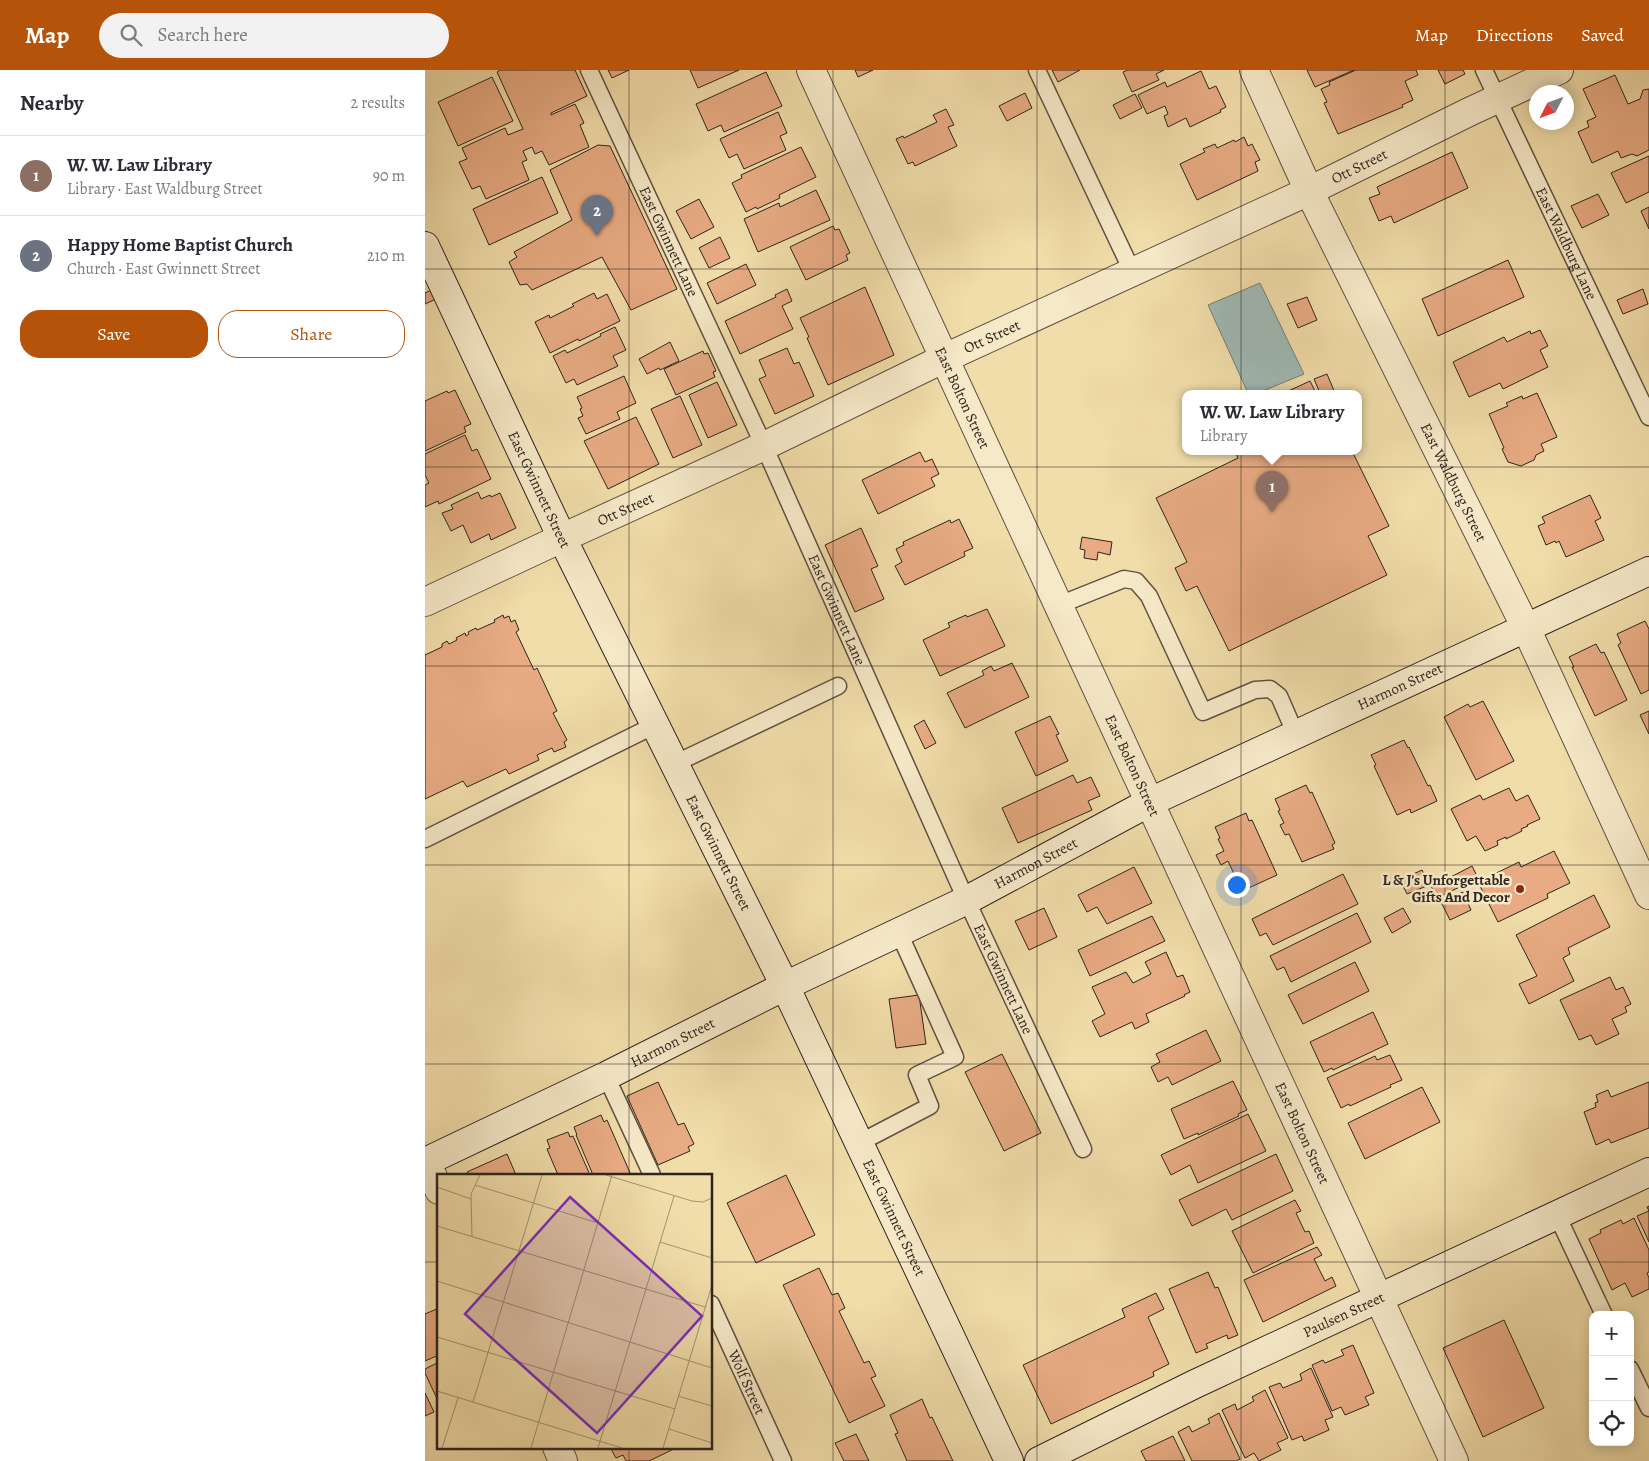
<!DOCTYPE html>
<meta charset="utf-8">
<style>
:root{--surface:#fff;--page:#f2f2f3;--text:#2b2b33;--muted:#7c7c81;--line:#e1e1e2;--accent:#b45309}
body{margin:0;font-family:Alegreya,serif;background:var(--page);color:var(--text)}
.controls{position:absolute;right:15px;bottom:15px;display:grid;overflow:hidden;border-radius:10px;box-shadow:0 2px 12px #0003}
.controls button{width:45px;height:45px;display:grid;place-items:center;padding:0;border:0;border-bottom:1px solid var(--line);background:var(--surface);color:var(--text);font:25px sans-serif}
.compass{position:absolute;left:1104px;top:15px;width:45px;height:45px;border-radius:50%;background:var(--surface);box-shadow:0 2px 12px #0003;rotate:228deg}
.you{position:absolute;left:811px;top:814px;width:18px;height:18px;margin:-12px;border:4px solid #fff;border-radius:50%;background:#1a73e8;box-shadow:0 0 0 8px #1a73e833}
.badge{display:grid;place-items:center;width:32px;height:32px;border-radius:50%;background:var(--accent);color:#fff;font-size:16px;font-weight:700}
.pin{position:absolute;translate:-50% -41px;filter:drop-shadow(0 1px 2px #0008)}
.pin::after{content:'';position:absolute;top:26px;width:18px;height:15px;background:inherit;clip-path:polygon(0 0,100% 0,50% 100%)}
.popup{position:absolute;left:757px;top:320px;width:180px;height:65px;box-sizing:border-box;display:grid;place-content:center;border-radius:10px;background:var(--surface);filter:drop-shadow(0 1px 4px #0005);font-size:16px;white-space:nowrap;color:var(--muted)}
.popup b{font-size:19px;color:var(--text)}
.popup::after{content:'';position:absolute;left:50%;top:100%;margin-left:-10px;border:10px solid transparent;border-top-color:var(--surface)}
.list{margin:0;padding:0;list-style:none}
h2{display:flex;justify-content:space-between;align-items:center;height:65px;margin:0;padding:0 20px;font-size:21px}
h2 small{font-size:16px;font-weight:400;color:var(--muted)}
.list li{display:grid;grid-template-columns:32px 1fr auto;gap:15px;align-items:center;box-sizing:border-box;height:80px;padding:0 20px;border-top:1px solid var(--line)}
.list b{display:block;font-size:19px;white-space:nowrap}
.list p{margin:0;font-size:16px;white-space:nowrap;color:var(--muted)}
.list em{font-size:16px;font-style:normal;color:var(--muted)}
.actions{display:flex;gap:10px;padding:15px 20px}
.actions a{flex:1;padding:11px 0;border:1px solid var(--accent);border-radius:20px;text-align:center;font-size:18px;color:var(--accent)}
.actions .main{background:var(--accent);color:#fff}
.icon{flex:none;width:28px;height:28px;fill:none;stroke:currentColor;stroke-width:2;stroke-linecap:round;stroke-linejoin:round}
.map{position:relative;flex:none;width:1224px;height:1391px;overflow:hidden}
header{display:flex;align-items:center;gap:30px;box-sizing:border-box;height:70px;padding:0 25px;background:var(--accent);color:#fff}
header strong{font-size:24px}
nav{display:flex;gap:28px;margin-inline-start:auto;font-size:18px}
.search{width:350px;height:45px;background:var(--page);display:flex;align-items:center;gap:12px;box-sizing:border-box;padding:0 18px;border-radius:28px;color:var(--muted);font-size:19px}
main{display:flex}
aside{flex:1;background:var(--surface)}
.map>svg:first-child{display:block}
.water{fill:#9fb9b4;stroke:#727d78}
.building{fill:#e8ab83;stroke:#2e241d}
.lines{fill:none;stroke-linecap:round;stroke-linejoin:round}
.lane-casing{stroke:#5f5240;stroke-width:19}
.street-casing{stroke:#5f5240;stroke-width:30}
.secondary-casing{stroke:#2e241d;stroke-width:30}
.lane{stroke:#f6e9c8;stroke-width:16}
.street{stroke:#f6e9c8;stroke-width:28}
.secondary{stroke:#f6e9c8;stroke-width:28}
.grid{fill:none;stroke:#2e241d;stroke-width:1;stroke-opacity:0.55}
.poi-dot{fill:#8f2418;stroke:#f6e9c8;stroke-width:2}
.labels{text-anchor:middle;stroke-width:5;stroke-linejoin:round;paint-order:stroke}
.street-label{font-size:15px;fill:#2e241d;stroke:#f6e9c8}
.poi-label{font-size:15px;font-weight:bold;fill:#2e241d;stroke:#f6e9c8;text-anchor:end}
.inset-road{fill:none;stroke:#a39372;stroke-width:1}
.view{fill:#7b2cbf;fill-opacity:0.15;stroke:#7b2cbf;stroke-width:2.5}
.inset-edge{fill:none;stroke:#2e241d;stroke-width:2.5}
</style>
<header>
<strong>Map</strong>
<div class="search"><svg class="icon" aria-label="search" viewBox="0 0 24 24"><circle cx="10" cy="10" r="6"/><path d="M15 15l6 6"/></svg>Search here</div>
<nav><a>Map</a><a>Directions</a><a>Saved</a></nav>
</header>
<main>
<aside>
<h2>Nearby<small>2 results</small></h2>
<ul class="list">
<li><span class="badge" style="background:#8d6e63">1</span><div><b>W. W. Law Library</b><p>Library · East Waldburg Street</p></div><em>90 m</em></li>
<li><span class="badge" style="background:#6b7280">2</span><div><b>Happy Home Baptist Church</b><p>Church · East Gwinnett Street</p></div><em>210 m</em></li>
</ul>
<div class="actions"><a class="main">Save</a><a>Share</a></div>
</aside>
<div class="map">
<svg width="1224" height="1391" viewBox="0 0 1224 1391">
<rect width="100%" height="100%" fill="#f1ddaa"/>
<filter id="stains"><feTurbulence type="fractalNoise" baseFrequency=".004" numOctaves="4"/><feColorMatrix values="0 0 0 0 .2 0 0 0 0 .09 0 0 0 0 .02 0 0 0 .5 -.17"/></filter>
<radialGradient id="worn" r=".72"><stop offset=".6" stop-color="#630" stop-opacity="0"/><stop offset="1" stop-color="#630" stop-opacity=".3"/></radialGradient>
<polygon class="water" points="835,213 879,304 833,323 823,323 783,235"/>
<g class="building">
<polygon points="75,0 150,0 162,26 126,43 126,45 150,34 159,53 155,55 164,77 124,95 117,81 110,84 107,77 98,81 102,90 97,92 104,110 61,129 55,116 47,119 34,92 42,89 37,78 80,58 83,65 98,59 72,2"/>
<polygon points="183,0 204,0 187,8"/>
<polygon points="265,0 314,0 273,18"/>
<polygon points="430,0 448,0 433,7"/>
<polygon points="627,0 655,0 633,12"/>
<polygon points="703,0 739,0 731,4 734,10 707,22 698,2"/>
<polygon points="882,0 929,0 890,17"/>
<polygon points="931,0 991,0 993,5 980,11 988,30 977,35 978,37 913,64 899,33 902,32 896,19 905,15 904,12"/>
<polygon points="1013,0 1038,0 1040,4 1020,14"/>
<polygon points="776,1 784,19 791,16 801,37 795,40 796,42 765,57 761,48 743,57 739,46 743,44 740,36 722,44 713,25 740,12 742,17"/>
<polygon points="341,2 357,36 299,62 296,55 283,61 271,34"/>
<polygon points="1190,5 1203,34 1215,29 1218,20 1224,19 1224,80 1212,86 1207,84 1196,88 1193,81 1167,93 1153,62 1164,57 1162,51 1171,47 1158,19"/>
<polygon points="67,7 88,51 33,76 13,32"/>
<polygon points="600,23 607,38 582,51 574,36"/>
<polygon points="710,24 717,38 695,49 688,35"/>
<polygon points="521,39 529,55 523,57 532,76 490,96 488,92 483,94 471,69 478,66 479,68 512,52 508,45"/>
<polygon points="353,42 362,63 355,66 361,80 319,99 312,84 304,88 295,69"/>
<polygon points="819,67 823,76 827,74 835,90 830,92 833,101 772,130 755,94 780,82 778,79 790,74 792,78 809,70 810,72"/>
<polygon points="173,75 185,76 252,219 206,240 177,187 107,220 102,214 95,215 84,192 92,187 89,182 147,150 125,100"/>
<polygon points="376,77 391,107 354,125 355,128 332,139 331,137 321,142 307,113 317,108 316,105"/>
<polygon points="1027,82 1043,118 969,153 966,146 954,151 944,128 955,124 952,117"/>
<polygon points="1224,86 1224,122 1201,133 1186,103"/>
<polygon points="117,107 133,143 64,175 48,139"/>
<polygon points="391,120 405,150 333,182 319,149 354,133 355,137"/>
<polygon points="1173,124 1184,145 1157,158 1146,136"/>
<polygon points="274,129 289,157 266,169 251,141"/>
<polygon points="1224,137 1224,159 1216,141"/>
<polygon points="408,156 410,160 414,159 425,183 421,185 423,190 381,210 365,177"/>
<polygon points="295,167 305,188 284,198 274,178"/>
<polygon points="1083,190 1099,227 1013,266 997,229"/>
<polygon points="321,194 331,215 292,234 282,213"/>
<polygon points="440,217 469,285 403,315 382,268 384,267 375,248"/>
<polygon points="362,219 367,231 357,236 368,259 315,284 300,251 351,227 350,225"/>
<polygon points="1218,219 1223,234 1198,244 1192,230"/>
<polygon points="7,220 11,229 0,234 0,223"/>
<polygon points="169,223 172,229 182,224 195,251 154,271 153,269 125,283 110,252 124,245 125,248 149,236 147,234"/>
<polygon points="882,227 892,250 873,258 862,234"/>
<polygon points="190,257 201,280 188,286 193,296 152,315 149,309 141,313 128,286 140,280 142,283 176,266 175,264"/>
<polygon points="1115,260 1123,276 1115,280 1123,297 1078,319 1075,313 1044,327 1028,292 1079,267 1082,272 1105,261 1106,264"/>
<polygon points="245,272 254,291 235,300 234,298 222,304 214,289"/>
<polygon points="362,278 369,294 374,292 389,326 350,344 334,309 341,306 334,290"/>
<polygon points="278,281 279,284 283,283 291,301 288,302 290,307 251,325 239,299"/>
<polygon points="902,304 910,323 895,323 889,309"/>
<polygon points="199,306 211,333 192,342 195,349 161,364 153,348 158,346 155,339 157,338 152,327"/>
<polygon points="885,311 891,323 859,323"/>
<polygon points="292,312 312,355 283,368 264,325"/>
<polygon points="30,320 46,354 39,357 41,362 0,381 0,331 22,321 23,323"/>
<polygon points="1112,323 1132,367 1116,374 1119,381 1111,385 1109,390 1096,396 1083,392 1077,379 1079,378 1064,344 1083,336 1081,333 1097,326 1098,329"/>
<polygon points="255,326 277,375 248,388 226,339"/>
<polygon points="211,347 234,394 183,419 159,371"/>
<polygon points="40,365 47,381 52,379 66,409 14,434 13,431 0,437 0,415 4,413 0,405 0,384"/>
<polygon points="819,381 927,381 964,456 943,466 962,505 804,581 772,516 761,521 750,498 762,492 731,428 813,388 811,384"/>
<polygon points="495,382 500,392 507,389 514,404 506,408 510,416 453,444 437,410"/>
<polygon points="53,422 56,429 65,425 66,427 75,423 91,458 66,470 64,464 46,473 38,455 26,461 17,443 28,439 26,435"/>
<polygon points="1165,425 1176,448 1170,451 1179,470 1141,487 1134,471 1131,473 1130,471 1121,475 1113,456 1120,453 1117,447"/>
<polygon points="534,449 548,478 539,482 540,486 480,515 470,496 477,492 471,479 479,475 478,472 525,450 526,453"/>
<polygon points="436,458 453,496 446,499 459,529 430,542 400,475"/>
<polygon points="657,467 687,472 685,485 673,482 672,490 659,488 660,480 655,479"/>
<polygon points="562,539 580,576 515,606 498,570 525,557 523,553 541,545 542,547"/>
<polygon points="78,545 79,548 84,546 86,552 90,550 94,560 91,562 109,600 112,598 132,641 128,643 142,670 139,672 141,677 129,682 127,678 112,685 114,690 84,704 81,699 42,717 38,711 0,729 0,585 17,577 17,574 22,571 24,574 32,570 31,568 40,563 41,566 44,564 43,562 51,558 52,560 70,552 69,550"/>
<polygon points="1220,551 1224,559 1224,620 1216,624 1193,575 1196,573 1192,564"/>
<polygon points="1171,574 1176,583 1179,582 1202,630 1170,646 1147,597 1149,597 1144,587"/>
<polygon points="587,593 604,627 540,658 522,623 559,605 557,601 566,596 569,601"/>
<polygon points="1058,631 1089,691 1051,710 1019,647 1043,634 1045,637"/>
<polygon points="1224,641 1224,664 1215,645"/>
<polygon points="625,646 634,664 631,665 643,691 611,706 590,662"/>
<polygon points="499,650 511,673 500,679 489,656"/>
<polygon points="979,670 983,678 984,677 1003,716 1005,715 1012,731 986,743 985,739 972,745 949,696 951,695 946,685"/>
<polygon points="648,705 652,713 666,707 675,726 663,731 667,740 593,773 577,738"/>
<polygon points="881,715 885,723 887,722 910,773 907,775 909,779 877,792 864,764 860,765 855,755 859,753 853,741 855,740 850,729"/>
<polygon points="1084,718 1091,731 1103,725 1115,749 1102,755 1103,756 1096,759 1097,761 1081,769 1081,767 1072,771 1073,775 1060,781 1051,766 1042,771 1026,739 1055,725 1058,730"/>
<polygon points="821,743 824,751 827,750 852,805 817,821 803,791 796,795 791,785 799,781 793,769 795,768 790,757"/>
<polygon points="1129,781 1145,813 1122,824 1123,828 1073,852 1053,812 1094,792 1096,797"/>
<polygon points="1047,796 1053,808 1012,828 1006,816 1008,815 1006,812 1018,806 1020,810"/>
<polygon points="709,797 727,833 682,854 672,837 662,842 653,825"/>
<polygon points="997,800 1004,815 982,824 975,810"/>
<polygon points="918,804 933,834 848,875 841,863 835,866 827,849"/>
<polygon points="1038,822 1046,840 1025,850 1016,832"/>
<polygon points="1169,825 1185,857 1143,878 1145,884 1138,888 1149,911 1104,934 1094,914 1112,906 1091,865"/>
<polygon points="619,838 632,867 604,880 590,851"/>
<polygon points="978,838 986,852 967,863 959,848"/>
<polygon points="932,843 946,872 866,912 859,897 852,900 845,886"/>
<polygon points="727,846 740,871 665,906 653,880"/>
<polygon points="741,882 752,907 758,905 765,922 759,925 760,926 721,944 724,952 710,959 707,952 675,967 667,951 680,944 667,917 701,902 708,913 726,904 720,892"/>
<polygon points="930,892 944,921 878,954 863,925"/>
<polygon points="1185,907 1191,920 1198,917 1206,934 1200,937 1202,942 1187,949 1194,964 1171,975 1166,965 1154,970 1135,930"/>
<polygon points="494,925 501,974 471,978 464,929"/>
<polygon points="948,942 963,974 908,1000 907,998 899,1002 885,972"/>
<polygon points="781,960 796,991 747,1015 743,1007 733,1012 726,997 735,992 731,984"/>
<polygon points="577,984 616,1063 579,1081 540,1002"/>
<polygon points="965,985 977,1010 965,1015 966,1017 925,1036 924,1034 916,1038 902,1008 950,986 952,990"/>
<polygon points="808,1011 822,1040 813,1044 814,1046 773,1065 773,1063 759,1069 746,1039"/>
<polygon points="233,1012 253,1055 259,1053 269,1074 263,1077 265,1081 233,1095 202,1026"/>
<polygon points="1224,1012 1224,1058 1186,1073 1184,1069 1171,1075 1159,1042 1171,1037 1170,1033 1173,1032 1171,1025 1183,1020 1186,1027"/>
<polygon points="997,1017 1015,1052 940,1089 923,1053"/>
<polygon points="823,1044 841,1081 773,1113 765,1095 746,1105 736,1085"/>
<polygon points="176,1045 179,1052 182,1050 206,1105 168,1105 151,1065 152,1065 149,1057"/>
<polygon points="143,1062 145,1067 148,1066 165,1105 133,1105 122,1079 125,1078 122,1070"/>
<polygon points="82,1084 91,1105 43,1105 42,1102"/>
<polygon points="851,1084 868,1121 807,1150 801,1139 767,1156 754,1130"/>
<polygon points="361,1105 390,1165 331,1193 302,1133"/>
<polygon points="870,1130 876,1141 871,1143 880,1162 884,1161 889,1173 828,1203 807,1161"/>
<polygon points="1224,1136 1224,1172 1212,1146 1224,1141 1222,1137"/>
<polygon points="1209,1148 1224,1180 1224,1202 1222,1203 1224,1208 1224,1219 1207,1227 1200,1213 1187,1220 1164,1169 1176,1163 1175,1160 1196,1150 1198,1154"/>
<polygon points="892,1177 897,1185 889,1189 900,1211 907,1207 911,1216 838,1252 819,1210"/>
<polygon points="394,1198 407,1225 413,1223 420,1238 414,1241 439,1293 444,1291 451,1306 446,1308 460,1336 424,1353 358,1215"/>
<polygon points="783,1202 790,1218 793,1217 813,1265 803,1269 802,1265 781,1274 783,1278 771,1283 744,1219"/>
<polygon points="731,1223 739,1239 723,1247 744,1294 728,1302 729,1306 626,1354 598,1295 700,1247 697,1239"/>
<polygon points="14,1238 14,1285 0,1291 0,1244"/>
<polygon points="1079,1250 1119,1338 1058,1367 1018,1278"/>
<polygon points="928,1275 949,1323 940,1327 944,1335 920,1345 916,1337 907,1341 887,1295 898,1290 900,1293 919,1285 916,1280"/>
<polygon points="14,1292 14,1333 0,1303 0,1299"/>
<polygon points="886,1298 908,1347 900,1350 904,1360 879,1371 877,1366 867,1370 844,1317 855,1313 858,1318 877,1310 875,1304"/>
<polygon points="840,1320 863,1368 852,1373 856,1380 834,1391 829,1383 820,1388 797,1340 810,1334 812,1340 829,1331 827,1327"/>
<polygon points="0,1323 9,1342 0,1346"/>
<polygon points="497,1329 505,1348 507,1347 528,1391 482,1391 470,1364 473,1363 465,1345"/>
<polygon points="794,1343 815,1389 811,1391 767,1391 753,1362 764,1356 767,1362 785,1353 783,1349"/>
<polygon points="431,1364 444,1391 419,1391 410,1373"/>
<polygon points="748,1366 760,1391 721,1391 716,1381"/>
<polygon points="185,1377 253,1377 224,1391 201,1391 198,1385 191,1388"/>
</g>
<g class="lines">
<g class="lane-casing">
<g id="lane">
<path id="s1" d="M 164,0 L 339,376 L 534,814 L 658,1079"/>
<polyline points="612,0 707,201"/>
<path id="s2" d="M 1059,0 L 1224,347"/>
<polyline points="634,535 699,509 711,511 724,526 778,642 830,620 845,619 854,626 871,665"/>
<polyline points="249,694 413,616"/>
<polyline points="0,769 230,655"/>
<polyline points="181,1006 227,1105"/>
<polyline points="434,1073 505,1036 492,1005 530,987 474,863"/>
<polyline points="1132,1145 1179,1245"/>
<path id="s3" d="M 286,1234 L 358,1391"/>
<polyline points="1205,1299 1224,1338"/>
</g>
</g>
<g class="street-casing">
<g id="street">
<path id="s4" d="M 386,0 L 1029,1391"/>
<path id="s5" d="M 829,0 L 884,121 L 1101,558 L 1224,825"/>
<path id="s6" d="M 0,532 L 137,468 L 339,376 L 520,288 L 884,121 L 1044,42 L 1134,0"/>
<polyline points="1,1092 14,1120"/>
<polyline points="132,1377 138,1391"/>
</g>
</g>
<g class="secondary-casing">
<g id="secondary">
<path id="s7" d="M 0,176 L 137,468 L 360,916 L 584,1391"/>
<path id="s8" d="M 0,1092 L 181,1006 L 360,916 L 542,830 L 725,732 L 1224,501"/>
<path id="s9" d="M 614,1391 L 770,1314 L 1224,1102"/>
</g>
</g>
<use href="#lane" class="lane"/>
<use href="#street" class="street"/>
<use href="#secondary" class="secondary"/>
</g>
<path class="grid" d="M 204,0 L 204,1105M 408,0 L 408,1391M 612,0 L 612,1391M 816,0 L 816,1391M 1020,0 L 1020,1391M 0,199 L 1224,199M 0,397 L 1224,397M 0,596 L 1224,596M 0,795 L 1224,795M 0,994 L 1224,994M 0,1192 L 14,1192M 286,1192 L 1224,1192M 204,1377 L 204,1391"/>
<circle class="poi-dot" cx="1095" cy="819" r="5"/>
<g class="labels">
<g class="street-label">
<text dy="5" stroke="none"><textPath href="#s6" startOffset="1031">Ott Street</textPath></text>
<text dy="5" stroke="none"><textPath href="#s1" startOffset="189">East Gwinnett Lane</textPath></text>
<text dy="5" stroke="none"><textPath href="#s2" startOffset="192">East Waldburg Lane</textPath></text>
<text dy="5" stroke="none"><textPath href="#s6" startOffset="626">Ott Street</textPath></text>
<text dy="5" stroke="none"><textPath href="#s4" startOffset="361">East Bolton Street</textPath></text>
<text dy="5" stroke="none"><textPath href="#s5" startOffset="458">East Waldburg Street</textPath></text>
<text dy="5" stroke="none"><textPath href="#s7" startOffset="269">East Gwinnett Street</textPath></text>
<text dy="5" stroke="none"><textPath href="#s6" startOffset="221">Ott Street</textPath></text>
<text dy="5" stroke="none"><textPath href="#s1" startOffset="594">East Gwinnett Lane</textPath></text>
<text dy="5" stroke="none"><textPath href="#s8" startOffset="1085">Harmon Street</textPath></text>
<text dy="5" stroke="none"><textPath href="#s4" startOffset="766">East Bolton Street</textPath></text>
<text dy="5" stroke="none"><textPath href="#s7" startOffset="674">East Gwinnett Street</textPath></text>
<text dy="5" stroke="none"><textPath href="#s8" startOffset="680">Harmon Street</textPath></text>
<text dy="5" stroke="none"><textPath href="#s1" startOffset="999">East Gwinnett Lane</textPath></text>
<text dy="5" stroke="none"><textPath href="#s8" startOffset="275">Harmon Street</textPath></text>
<text dy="5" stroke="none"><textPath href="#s4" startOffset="1171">East Bolton Street</textPath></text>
<text dy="5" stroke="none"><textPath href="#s7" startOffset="1079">East Gwinnett Street</textPath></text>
<text dy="5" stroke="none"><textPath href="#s9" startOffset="338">Paulsen Street</textPath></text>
<text dy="5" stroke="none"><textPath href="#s3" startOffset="86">Wolf Street</textPath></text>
</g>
<g class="poi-label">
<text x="1085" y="815">L &amp; J's Unforgettable<tspan x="1085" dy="17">Gifts And Decor</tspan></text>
</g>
</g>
<g transform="translate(12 1104)">
<rect width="275" height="275" fill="#f1ddaa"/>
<path class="inset-road" d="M 169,1 L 255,27 L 266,28 L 275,24M 38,11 L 161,49M 0,13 L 34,25M 0,52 L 268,133M 35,63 L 34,20 L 43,1M 223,68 L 275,84M 0,107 L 275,194M 0,163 L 238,235M 0,217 L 185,274M 241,222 L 275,232M 36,228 L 105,1M 232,255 L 275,269M 5,274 L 21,224M 94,274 L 175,1M 161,274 L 237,22M 226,274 L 275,111"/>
<path class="view" d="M 133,23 L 265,142 L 160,259 L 28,140 Z"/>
<rect width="275" height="275" class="inset-edge"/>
</g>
<rect width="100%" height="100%" filter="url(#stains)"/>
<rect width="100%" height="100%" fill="url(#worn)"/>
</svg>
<div class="controls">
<button>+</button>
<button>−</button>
<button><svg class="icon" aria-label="locate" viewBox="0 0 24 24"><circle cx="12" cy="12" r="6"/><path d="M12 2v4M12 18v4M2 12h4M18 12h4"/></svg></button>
</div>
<svg class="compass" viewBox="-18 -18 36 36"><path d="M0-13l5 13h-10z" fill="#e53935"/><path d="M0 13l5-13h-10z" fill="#7c7c81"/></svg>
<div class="you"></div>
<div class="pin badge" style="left:847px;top:442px;background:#8d6e63">1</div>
<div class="popup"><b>W. W. Law Library</b>Library</div>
<div class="pin badge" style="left:172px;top:166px;background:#6b7280">2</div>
</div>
</main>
